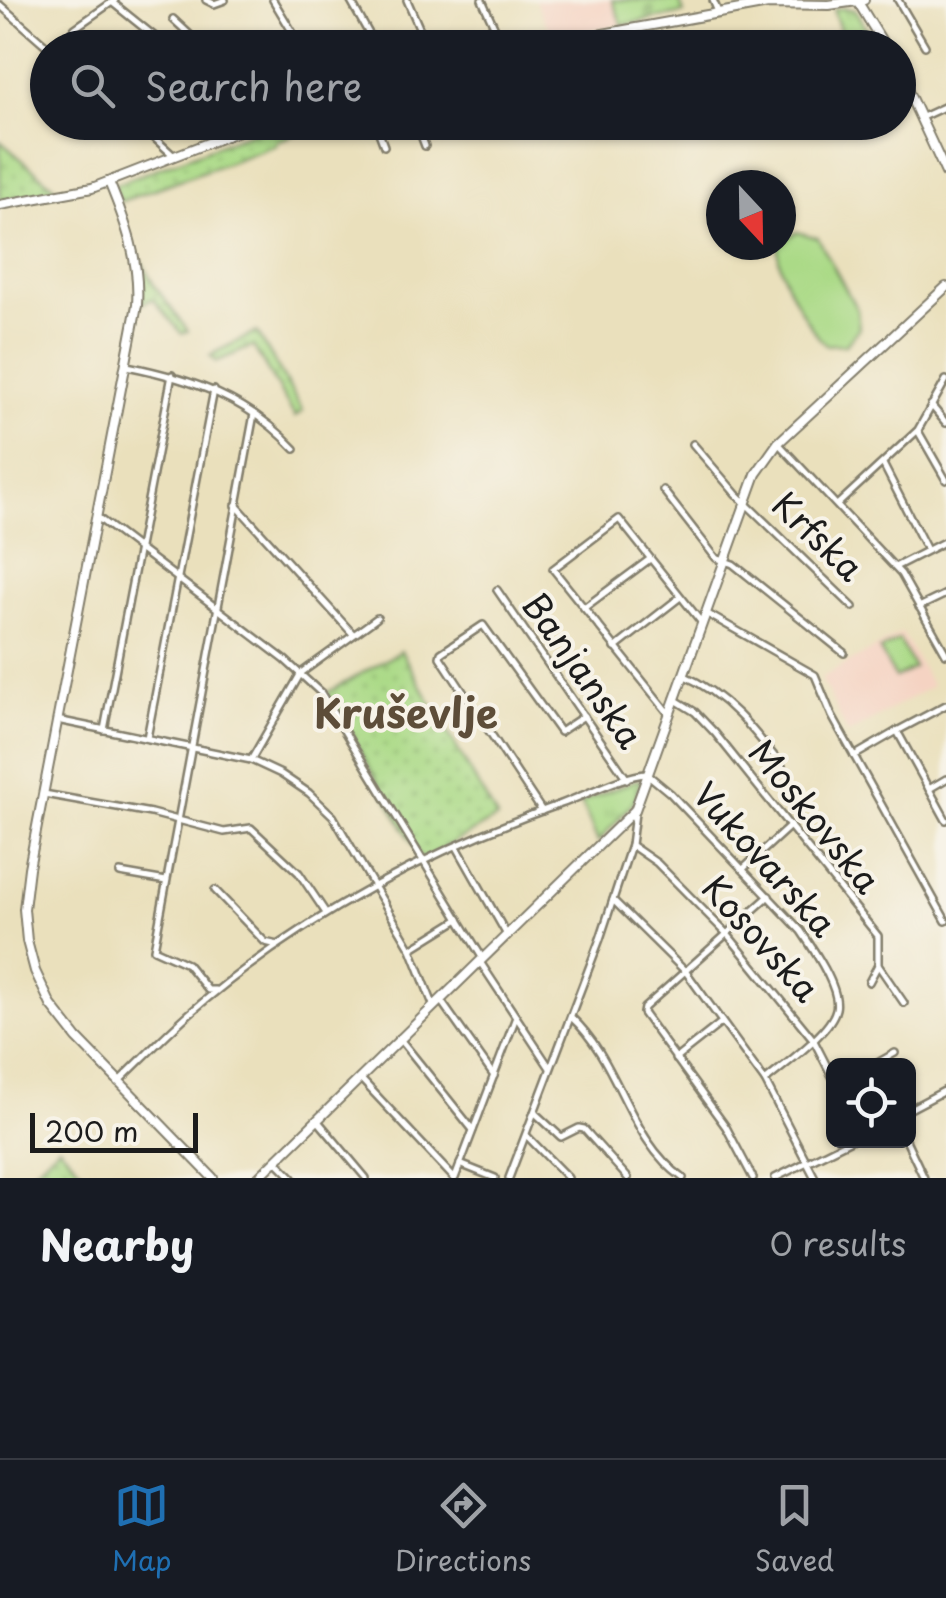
<!DOCTYPE html>
<meta charset="utf-8">
<style>
:root{--surface:#171b24;--page:#242831;--text:#f1f3f6;--muted:#9ea1a6;--line:#363941;--accent:#1f6fb2}
body{margin:0;font-family:"Playpen Sans",sans-serif;background:var(--page);color:var(--text)}
.controls{position:absolute;right:30px;bottom:30px;display:grid;overflow:hidden;border-radius:15px;box-shadow:0 2px 8px #0004}
.controls button{width:90px;height:90px;display:grid;place-items:center;padding:0;border:0;border-bottom:2px solid var(--line);background:var(--surface);color:var(--text);font:50px sans-serif}
.compass{position:absolute;left:706px;top:170px;width:90px;height:90px;border-radius:50%;background:var(--surface);box-shadow:0 2px 8px #0004;rotate:158deg}
.scale{position:absolute;left:30px;bottom:25px;width:168px;box-sizing:border-box;padding-left:10px;border:5px solid #1c1c1c;border-top:0;font-size:28px;line-height:35px;white-space:nowrap;color:#1c1c1c;-webkit-text-stroke:8px #f7f3e8;paint-order:stroke}
.list{margin:0;padding:0;list-style:none}
h2{display:flex;justify-content:space-between;align-items:center;height:130px;margin:0;padding:0 40px;font-size:42px}
h2 small{font-size:32px;font-weight:400;color:var(--muted)}
.icon{flex:none;width:55px;height:55px;fill:none;stroke:currentColor;stroke-width:2;stroke-linecap:round;stroke-linejoin:round}
.map{position:relative;flex:none;width:946px;height:1178px;overflow:hidden}
.search{position:absolute;background:var(--surface);box-shadow:0 2px 8px #0004;left:30px;right:30px;top:30px;height:110px;display:flex;align-items:center;gap:25px;box-sizing:border-box;padding:0 35px;border-radius:55px;color:var(--muted);font-size:38px}
.sheet{height:280px;background:var(--surface)}
nav{display:flex;justify-content:space-around;align-items:center;box-sizing:border-box;height:140px;border-top:2px solid var(--line);background:var(--surface);font-size:28px;color:var(--muted)}
nav a{display:grid;justify-items:center;gap:5px}
nav .on{color:var(--accent)}
.map>svg:first-child{display:block}
.built{fill:#f5d3c2}
.grass{fill:url(#grass-dots);stroke:#647b52;stroke-width:2.5}
.cemetery{fill:url(#cemetery-stones);stroke:#647b52;stroke-width:2.5}
.park{fill:url(#park-tufts);stroke:#647b52;stroke-width:2.5}
.pitch{fill:#abda87;stroke:#647b52;stroke-width:2.5}
.lines{fill:none;stroke-linecap:round;stroke-linejoin:round}
.street-casing{stroke:#837e6c;stroke-width:10}
.secondary-casing{stroke:#837e6c;stroke-width:12}
.street{stroke:#fff;stroke-width:5}
.secondary{stroke:#fff;stroke-width:8}
.labels{text-anchor:middle;stroke-width:8;stroke-linejoin:round;paint-order:stroke}
.street-label{font-size:35px;fill:#1c1c1c;stroke:#f7f3e8}
.quarter-label{font-size:40px;font-weight:bold;fill:#5d4d39;stroke:#f7f3e8}
</style>
<div class="map">
<svg width="946" height="1178" viewBox="0 0 946 1178">
<defs>
<pattern id="grass-dots" width="8" height="8" patternUnits="userSpaceOnUse" patternTransform="scale(2.5)"><rect width="8" height="8" fill="#abda87"/><path d="M2 2h.1M6 6h.1" fill="none" stroke="#93ba74" stroke-width="1.8" stroke-linecap="round"/></pattern>
<pattern id="cemetery-stones" width="16" height="16" patternUnits="userSpaceOnUse" patternTransform="scale(2.5)"><rect width="16" height="16" fill="#abda87"/><path d="M2 7V4a2 2 0 0 1 4 0v3zM10 15v-3a2 2 0 0 1 4 0v3z" fill="#93ba74"/></pattern>
<pattern id="park-tufts" width="24" height="20" patternUnits="userSpaceOnUse" patternTransform="scale(2.5)"><rect width="24" height="20" fill="#abda87"/><path d="M3 7l-1-3M5 7V3M7 7l1-3M15 17l-1-3M17 17v-4M19 17l1-3" fill="none" stroke="#93ba74"/></pattern>
</defs>
<rect width="100%" height="100%" fill="#f7f3e8"/>
<filter id="ink" filterUnits="userSpaceOnUse"><feTurbulence type="fractalNoise" baseFrequency=".01" numOctaves="2"/><feDisplacementMap in="SourceGraphic" scale="20" xChannelSelector="R" yChannelSelector="G"/><feConvolveMatrix kernelMatrix="1 2 1 2 8 2 1 2 1" color-interpolation-filters="sRGB"/></filter>
<filter id="wash" filterUnits="userSpaceOnUse"><feTurbulence type="fractalNoise" baseFrequency=".0048" numOctaves="4" result="noise"/><feDisplacementMap in="SourceGraphic" scale="40" xChannelSelector="R" yChannelSelector="G"/><feGaussianBlur stdDeviation="2.25" result="paint"/><feColorMatrix in="noise" values="0 0 0 0 0 0 0 0 0 0 0 0 0 0 0 0 0 1.4 0 .05"/><feComposite in="paint" operator="in"/></filter>
<g filter="url(#wash)">
<rect width="100%" height="100%" fill="#eae0bc"/>
<g class="built">
<polygon points="535,0 612,0 622,25 552,38"/>
<polygon points="902,633 932,686 848,734 821,678"/>
</g>
<g class="grass">
<polygon points="276,123 307,123 309,128 277,141 276,145 119,202 114,185"/>
<polygon points="0,141 60,192 0,201"/>
<polygon points="138,255 154,285 188,331 182,334 153,299 140,304"/>
<polygon points="257,332 303,411 295,417 253,346 216,362 210,355"/>
<polygon points="401,651 497,818 422,860 327,693"/>
<polygon points="59,1146 88,1178 26,1178"/>
</g>
<polygon class="cemetery" points="612,0 679,0 684,13 622,25"/>
<g class="park">
<polygon points="843,8 855,10 877,47 846,47 834,12 834,9"/>
<polygon points="636,780 641,781 633,803 598,842 581,802"/>
</g>
<g class="pitch">
<path d="M 797,232 L 818,238 L 857,310 L 859,328 L 846,344 L 827,345 C 811,335 772,265 779,246 C 782,239 790,236 797,232 Z"/>
<polygon points="899,640 914,668 895,678 880,650"/>
</g>
</g>
<g filter="url(#ink)">
<g class="lines">
<g class="street-casing">
<g id="street">
<polyline points="206,0 214,4 225,0"/>
<polyline points="273,0 302,48"/>
<polyline points="350,0 377,48"/>
<polyline points="407,0 428,48"/>
<polyline points="482,0 504,48"/>
<polyline points="713,0 718,12"/>
<polyline points="898,0 925,46"/>
<polyline points="113,3 169,48"/>
<polyline points="0,5 49,48"/>
<polyline points="173,19 204,48"/>
<polyline points="138,43 143,48"/>
<polyline points="60,48 75,28 115,0"/>
<polyline points="922,117 946,106"/>
<polyline points="137,122 174,156"/>
<polyline points="375,122 384,146"/>
<polyline points="416,122 425,146"/>
<path d="M 127,366 C 192,379 249,399 295,449"/>
<polyline points="931,405 946,423"/>
<polyline points="918,431 946,480"/>
<polyline points="778,443 901,574 946,654"/>
<polyline points="693,444 736,494 853,607"/>
<polyline points="883,464 927,550"/>
<polyline points="663,490 716,558 733,564 844,653"/>
<polyline points="838,504 918,430 946,380"/>
<polyline points="236,505 353,634"/>
<polyline points="97,517 285,660 321,693 483,959"/>
<polyline points="895,567 946,541"/>
<polyline points="497,590 627,779"/>
<polyline points="919,607 946,594"/>
<polyline points="584,608 650,559"/>
<polyline points="706,613 815,675 832,716 946,921"/>
<polyline points="615,648 679,598"/>
<path d="M 683,675 C 726,694 754,730 782,766"/>
<polyline points="674,699 695,712 715,733 878,936 878,965 869,982"/>
<polyline points="946,705 897,731 946,820"/>
<polyline points="669,714 553,569 619,519 702,623"/>
<polyline points="57,720 251,760 281,774 309,793 333,816 411,949 459,919"/>
<polyline points="104,730 172,375"/>
<polyline points="147,738 214,390"/>
<polyline points="854,756 897,731"/>
<polyline points="251,760 301,673 377,618"/>
<polyline points="929,789 946,779"/>
<polyline points="44,794 151,813 224,832 251,828 299,873 326,913"/>
<polyline points="542,811 440,657 441,653 483,625 560,732 584,716"/>
<polyline points="631,845 657,863 728,935 813,1039 834,1080"/>
<polyline points="457,847 507,935"/>
<polyline points="743,869 790,826"/>
<polyline points="120,873 166,881"/>
<polyline points="215,890 265,942 278,945"/>
<polyline points="613,900 686,972 765,1081 815,1178"/>
<polyline points="411,949 434,1007"/>
<polyline points="480,962 550,1068"/>
<polyline points="878,965 904,1003"/>
<polyline points="215,990 208,990 187,964 154,949 254,414"/>
<polyline points="441,1001 494,1076"/>
<path d="M 571,1017 C 620,1061 628,1140 683,1178"/>
<polyline points="400,1039 473,1130"/>
<polyline points="675,1059 722,1022"/>
<polyline points="872,1066 895,1053"/>
<polyline points="361,1079 454,1178"/>
<path d="M 118,1082 C 142,1059 165,1035 190,1013 C 299,919 426,851 561,804 C 586,795 623,775 647,774 L 670,793 L 801,931 C 812,947 841,989 836,1009 C 831,1032 784,1065 765,1081"/>
<polyline points="908,1110 946,1090"/>
<polyline points="535,1113 561,1137 579,1128 584,1129 628,1178"/>
<polyline points="318,1121 366,1178"/>
<polyline points="526,1135 568,1178"/>
<polyline points="906,1140 924,1178"/>
<polyline points="276,1161 293,1178"/>
<polyline points="460,1164 495,1178"/>
<polyline points="455,1178 516,1017"/>
<polyline points="509,1178 600,939 631,845 635,813"/>
<polyline points="753,1178 726,1127 643,1013 644,1008 769,896"/>
<polyline points="775,1178 851,1140"/>
</g>
</g>
<g class="secondary-casing">
<g id="secondary">
<polyline points="858,2 886,48"/>
<polyline points="526,48 768,4 829,5 864,0"/>
<polyline points="898,70 946,173"/>
<path d="M 109,182 C 126,223 140,261 137,305 L 29,868 L 24,909 L 27,941 L 35,971 L 51,1005 L 77,1038 L 213,1178"/>
<polyline points="0,205 92,188 262,122"/>
<polyline points="258,1178 635,810 756,474 778,443 946,287"/>
</g>
</g>
<use href="#street" class="street"/>
<use href="#secondary" class="secondary"/>
</g>
</g>
<g class="labels">
<g class="street-label">
<text transform="translate(817 537) rotate(44)" y="12">Krfska</text>
<text transform="translate(582 671) rotate(55)" y="12">Banjanska</text>
<text transform="translate(814 817) rotate(51)" y="12">Moskovska</text>
<text transform="translate(764 860) rotate(48)" y="12">Vukovarska</text>
<text transform="translate(760 939) rotate(48)" y="12">Kosovska</text>
</g>
<g class="quarter-label">
<text x="406" y="728">Kruševlje</text>
</g>
</g>
</svg>
<div class="controls">
<button><svg class="icon" aria-label="locate" viewBox="0 0 24 24"><circle cx="12" cy="12" r="6"/><path d="M12 2v4M12 18v4M2 12h4M18 12h4"/></svg></button>
</div>
<svg class="compass" viewBox="-18 -18 36 36"><path d="M0-13l5 13h-10z" fill="#e53935"/><path d="M0 13l5-13h-10z" fill="#9ea1a6"/></svg>
<div class="scale">200 m</div>
<div class="search"><svg class="icon" aria-label="search" viewBox="0 0 24 24"><circle cx="10" cy="10" r="6"/><path d="M15 15l6 6"/></svg>Search here</div>
</div>
<section class="sheet">
<h2>Nearby<small>0 results</small></h2>
<ul class="list">
</ul>
</section>
<nav>
<a class="on"><svg class="icon" aria-label="map" viewBox="0 0 24 24"><path d="M3 6l6-2 6 2 6-2v14l-6 2-6-2-6 2zM9 4v14M15 6v14"/></svg>Map</a>
<a><svg class="icon" aria-label="directions" viewBox="0 0 24 24"><path d="M12 3l9 9-9 9-9-9zM9 14v-3h6M13 9l2 2-2 2"/></svg>Directions</a>
<a><svg class="icon" aria-label="saved" viewBox="0 0 24 24"><path d="M7 4h10v16l-5-4-5 4z"/></svg>Saved</a>
</nav>
